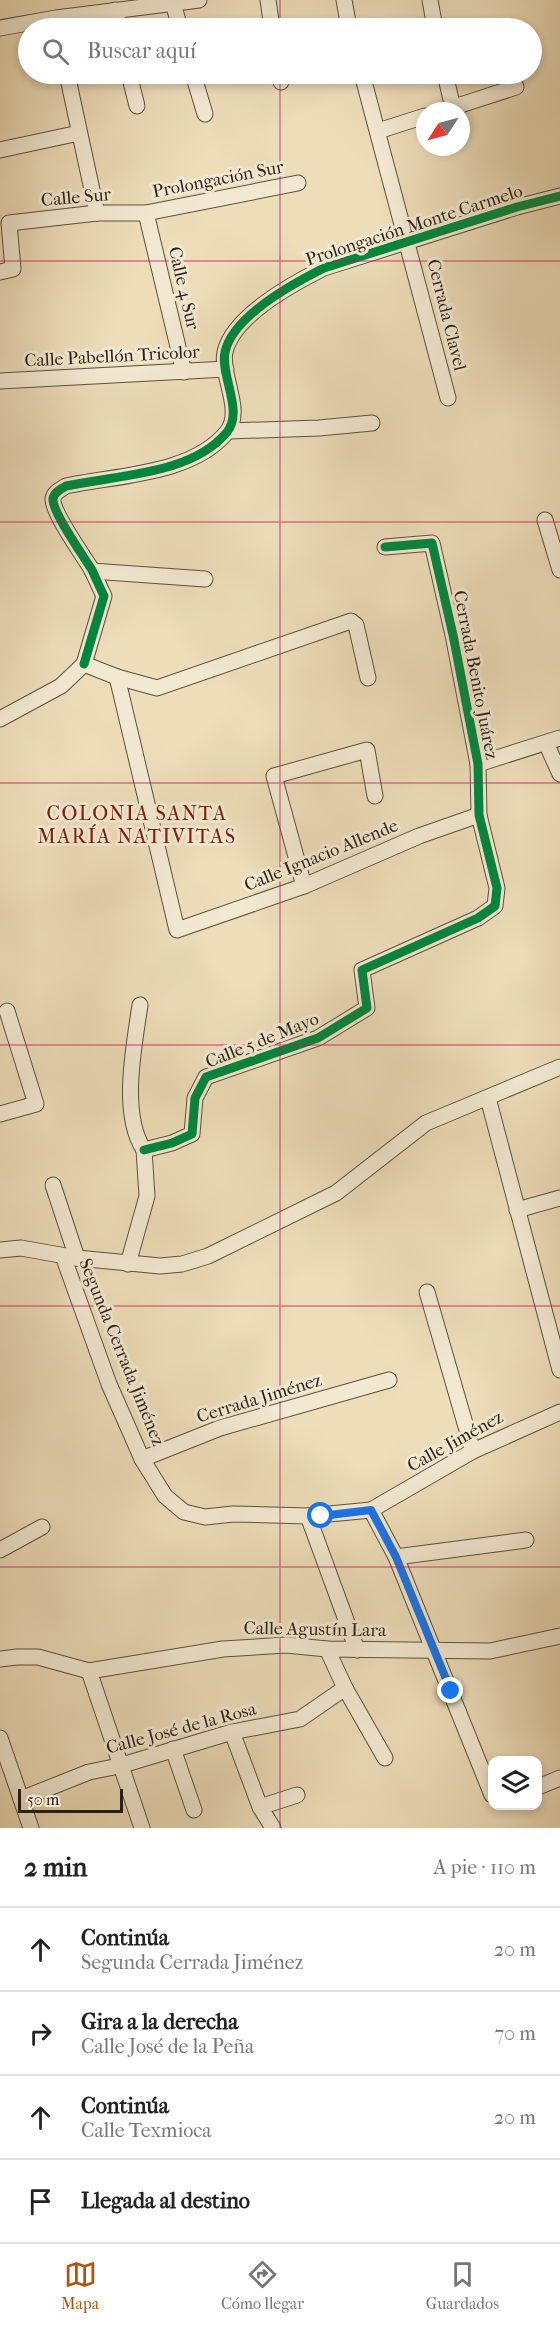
<!DOCTYPE html>
<html lang="es">
<meta charset="utf-8">
<style>
:root{--surface:#fff;--page:#f6f6f6;--text:#222;--muted:#767676;--line:#e0e0e0;--accent:#b45309}
body{margin:0;font-family:"IM FELL French Canon",serif;background:var(--page);color:var(--text)}
.controls{position:absolute;right:18px;bottom:18px;display:grid;overflow:hidden;border-radius:12px;box-shadow:0 3px 9px #0003}
.controls button{width:54px;height:54px;display:grid;place-items:center;padding:0;border:0;border-bottom:2px solid var(--line);background:var(--surface);color:var(--text);font:30px sans-serif}
.compass{position:absolute;left:416px;top:102px;width:54px;height:54px;border-radius:50%;background:var(--surface);box-shadow:0 3px 9px #0003;rotate:234deg}
.scale{position:absolute;left:18px;bottom:15px;width:105px;box-sizing:border-box;padding-left:6px;border:3px solid #2c2119;border-top:0;font-size:16px;line-height:21px;white-space:nowrap;color:#2c2119;-webkit-text-stroke:4px #f3e9d2;paint-order:stroke}
.stop{position:absolute;width:18px;height:18px;margin:-14px;border:4px solid #1a73e8;border-radius:50%;background:#fff}
.stop.end{background:#1a73e8;border-color:#fff;box-shadow:0 2px 6px #0008}
.list{margin:0;padding:0;list-style:none}
h2{display:flex;justify-content:space-between;align-items:center;height:78px;margin:0;padding:0 24px;font-size:26px}
h2 small{font-size:20px;font-weight:400;color:var(--muted)}
.list li{display:grid;grid-template-columns:39px 1fr auto;gap:18px;align-items:center;box-sizing:border-box;height:84px;padding:0 24px;border-top:2px solid var(--line)}
.list b{display:block;font-size:22px;white-space:nowrap}
.list p{margin:0;font-size:20px;white-space:nowrap;color:var(--muted)}
.list em{font-size:20px;font-style:normal;color:var(--muted)}
.icon{flex:none;width:33px;height:33px;fill:none;stroke:currentColor;stroke-width:2;stroke-linecap:round;stroke-linejoin:round}
.map{position:relative;flex:none;width:560px;height:1828px;overflow:hidden}
.search{position:absolute;background:var(--surface);box-shadow:0 3px 9px #0003;left:18px;right:18px;top:18px;height:66px;display:flex;align-items:center;gap:15px;box-sizing:border-box;padding:0 21px;border-radius:33px;color:var(--muted);font-size:22px}
.sheet{height:414px;background:var(--surface)}
nav{display:flex;justify-content:space-around;align-items:center;box-sizing:border-box;height:84px;border-top:2px solid var(--line);background:var(--surface);font-size:16px;color:var(--muted)}
nav a{display:grid;justify-items:center;gap:3px}
nav .on{color:var(--accent)}
.map>svg:first-child{display:block}
.lines{fill:none;stroke-linecap:round;stroke-linejoin:round}
.minor-casing{stroke:#5c5041;stroke-width:17}
.minor{stroke:#f3e9d2;stroke-width:15}
.cycleway-casing{stroke:#f3e9d2;stroke-width:13}
.cycleway{stroke:#00873e;stroke-width:9}
.route{stroke:#1a73e8;stroke-width:8}
.grid{fill:none;stroke:#c2185b;stroke-width:1.5;stroke-opacity:0.55}
.labels{text-anchor:middle;stroke-width:6;stroke-linejoin:round;paint-order:stroke}
.street-label{font-size:18px;fill:#2c2119;stroke:#f3e9d2}
.neighbourhood-label{font-size:20px;letter-spacing:1.5px;fill:#7a1f14;stroke:#f3e9d2}
</style>
<div class="map">
<svg width="560" height="1828" viewBox="0 0 560 1828">
<rect width="100%" height="100%" fill="#edddb9"/>
<filter id="stains"><feTurbulence type="fractalNoise" baseFrequency=".00333" numOctaves="4"/><feColorMatrix values="0 0 0 0 .2 0 0 0 0 .09 0 0 0 0 .02 0 0 0 .5 -.17"/></filter>
<radialGradient id="worn" r=".72"><stop offset=".6" stop-color="#630" stop-opacity="0"/><stop offset="1" stop-color="#630" stop-opacity=".3"/></radialGradient>
<g class="lines">
<g class="minor-casing">
<g id="minor">
<polyline points="268,0 272,28"/>
<polyline points="344,0 349,28"/>
<polyline points="430,0 435,28"/>
<polyline points="173,3 180,28"/>
<polyline points="115,10 120,28"/>
<polyline points="0,28 56,18 199,0"/>
<polyline points="67,74 97,213"/>
<polyline points="129,74 137,106"/>
<polyline points="193,74 205,114"/>
<polyline points="280,74 281,82"/>
<polyline points="362,74 448,398"/>
<polyline points="445,74 453,108"/>
<polyline points="442,111 516,87"/>
<polyline points="378,131 425,116"/>
<polyline points="0,150 79,133"/>
<polyline points="146,213 184,372"/>
<polyline points="0,272 13,269 9,223 97,213 146,213 298,183"/>
<polyline points="0,381 226,369"/>
<polyline points="229,431 319,428 372,423"/>
<polyline points="545,520 560,570"/>
<polyline points="92,571 205,579"/>
<path d="M 84,664 L 104,596 C 100,588 96,579 92,570 C 84,557 52,512 53,499 C 54,492 60,490 66,486 C 116,475 192,475 227,432 C 244,411 220,375 225,352 C 233,316 294,283 324,268 L 517,207 L 560,196"/>
<polyline points="84,664 117,677 157,688 351,621 356,625 368,678"/>
<polyline points="117,677 177,930 304,886 419,836 479,815"/>
<polyline points="0,719 61,686 84,664"/>
<polyline points="546,743 560,774"/>
<polyline points="478,764 560,738"/>
<polyline points="304,886 274,776 367,750 375,796"/>
<path d="M 140,1005 C 134,1047 120,1114 144,1150"/>
<polyline points="488,1098 560,1370"/>
<polyline points="0,1114 36,1104 7,1011"/>
<polyline points="144,1150 172,1143 192,1134 195,1098 206,1077 318,1038 367,1008 362,970 478,918 495,906 497,888 479,815 478,764 453,635 432,543 385,547"/>
<polyline points="53,1185 77,1258"/>
<polyline points="517,1210 560,1198"/>
<polyline points="0,1250 21,1248 77,1258 160,1266 182,1264 208,1256 336,1193 426,1123 560,1067"/>
<polyline points="63,1256 109,1384 142,1459 165,1496 184,1512 205,1517 233,1514 308,1516 371,1510 473,1451 560,1412"/>
<polyline points="128,1264 147,1196 144,1150"/>
<polyline points="427,1292 473,1451"/>
<polyline points="142,1459 220,1428 389,1380"/>
<polyline points="371,1510 396,1557 492,1795"/>
<polyline points="308,1516 357,1650"/>
<polyline points="0,1550 42,1527"/>
<polyline points="396,1557 526,1540"/>
<polyline points="327,1649 345,1688 385,1758"/>
<polyline points="0,1659 17,1657 38,1657 89,1671 223,1649 286,1645 327,1649 490,1651 560,1636"/>
<polyline points="89,1671 142,1828"/>
<polyline points="232,1732 260,1807 273,1828"/>
<polyline points="0,1738 31,1828"/>
<polyline points="173,1749 194,1810"/>
<polyline points="538,1787 560,1778"/>
<polyline points="21,1799 89,1772 119,1766 232,1732 300,1719 345,1688"/>
<polyline points="260,1807 297,1795"/>
</g>
</g>
<use href="#minor" class="minor"/>
<g class="cycleway-casing">
<g id="cycleway">
<path d="M 84,664 L 104,596 C 100,588 96,579 92,570 C 84,557 52,512 53,499 C 54,492 60,490 66,486 C 116,475 192,475 227,432 C 244,411 220,375 225,352 C 233,316 294,283 324,268 L 517,207 L 560,196"/>
<polyline points="144,1150 172,1143 192,1134 195,1098 206,1077 318,1038 367,1008 362,970 478,918 495,906 497,888 479,815 478,764 453,635 432,543 385,547"/>
</g>
</g>
<use href="#cycleway" class="cycleway"/>
</g>
<g class="lines">
<polyline class="route" points="321,1516 371,1510 396,1557 451,1691"/>
</g>
<path class="grid" d="M 280,0 L 280,28M 280,74 L 280,1828M 0,261 L 560,261M 0,522 L 560,522M 0,783 L 560,783M 0,1045 L 560,1045M 0,1306 L 560,1306M 0,1567 L 560,1567"/>
<g class="labels">
<g class="street-label">
<text transform="translate(218 179) rotate(-11)" y="6">Prolongación Sur</text>
<text transform="translate(76 197) rotate(-5)" y="6">Calle Sur</text>
<text transform="translate(414 225) rotate(-18)" y="6">Prolongación Monte Carmelo</text>
<text transform="translate(184 288) rotate(77)" y="6">Calle 4 Sur</text>
<text transform="translate(447 315) rotate(76)" y="6">Cerrada Clavel</text>
<text transform="translate(112 356) rotate(-3)" y="6">Calle Pabellón Tricolor</text>
<text transform="translate(476 675) rotate(79)" y="6">Cerrada Benito Juárez</text>
<text transform="translate(321 855) rotate(-22)" y="6">Calle Ignacio Allende</text>
<text transform="translate(262 1040) rotate(-22)" y="6">Calle 5 de Mayo</text>
<text transform="translate(122 1352) rotate(68)" y="6">Segunda Cerrada Jiménez</text>
<text transform="translate(259 1398) rotate(-17)" y="6">Cerrada Jiménez</text>
<text transform="translate(455 1441) rotate(-29)" y="6">Calle Jiménez</text>
<text transform="translate(315 1629) rotate(1)" y="6">Calle Agustín Lara</text>
<text transform="translate(181 1728) rotate(-15)" y="6">Calle José de la Rosa</text>
</g>
<g class="neighbourhood-label">
<text x="137" y="820">COLONIA SANTA<tspan x="137" dy="23">MARÍA NATIVITAS</tspan></text>
</g>
</g>
<rect width="100%" height="100%" filter="url(#stains)"/>
<rect width="100%" height="100%" fill="url(#worn)"/>
</svg>
<div class="controls">
<button><svg class="icon" aria-label="layers" viewBox="0 0 24 24"><path d="M12 4l9 5-9 5-9-5zM3 14l9 5 9-5"/></svg></button>
</div>
<svg class="compass" viewBox="-18 -18 36 36"><path d="M0-13l5 13h-10z" fill="#e53935"/><path d="M0 13l5-13h-10z" fill="#767676"/></svg>
<div class="scale">50 m</div>
<div class="stop" style="left:321px;top:1516px"></div>
<div class="stop end" style="left:451px;top:1691px"></div>
<div class="search"><svg class="icon" aria-label="search" viewBox="0 0 24 24"><circle cx="10" cy="10" r="6"/><path d="M15 15l6 6"/></svg>Buscar aquí</div>
</div>
<section class="sheet">
<h2>2 min<small>A pie · 110 m</small></h2>
<ul class="list">
<li><svg class="icon" aria-label="ahead" viewBox="0 0 24 24"><path d="M12 20V5M6 11l6-6 6 6"/></svg><div><b>Continúa</b><p>Segunda Cerrada Jiménez</p></div><em>20 m</em></li>
<li><svg class="icon" aria-label="right" viewBox="0 0 24 24"><path d="M7 20v-9h11M14 6l5 5-5 5"/></svg><div><b>Gira a la derecha</b><p>Calle José de la Peña</p></div><em>70 m</em></li>
<li><svg class="icon" aria-label="ahead" viewBox="0 0 24 24"><path d="M12 20V5M6 11l6-6 6 6"/></svg><div><b>Continúa</b><p>Calle Texmioca</p></div><em>20 m</em></li>
<li><svg class="icon" aria-label="arrive" viewBox="0 0 24 24"><path d="M6 21V4h12l-3 4 3 4H6"/></svg><div><b>Llegada al destino</b></div></li>
</ul>
</section>
<nav>
<a class="on"><svg class="icon" aria-label="map" viewBox="0 0 24 24"><path d="M3 6l6-2 6 2 6-2v14l-6 2-6-2-6 2zM9 4v14M15 6v14"/></svg>Mapa</a>
<a><svg class="icon" aria-label="directions" viewBox="0 0 24 24"><path d="M12 3l9 9-9 9-9-9zM9 14v-3h6M13 9l2 2-2 2"/></svg>Cómo llegar</a>
<a><svg class="icon" aria-label="saved" viewBox="0 0 24 24"><path d="M7 4h10v16l-5-4-5 4z"/></svg>Guardados</a>
</nav>
